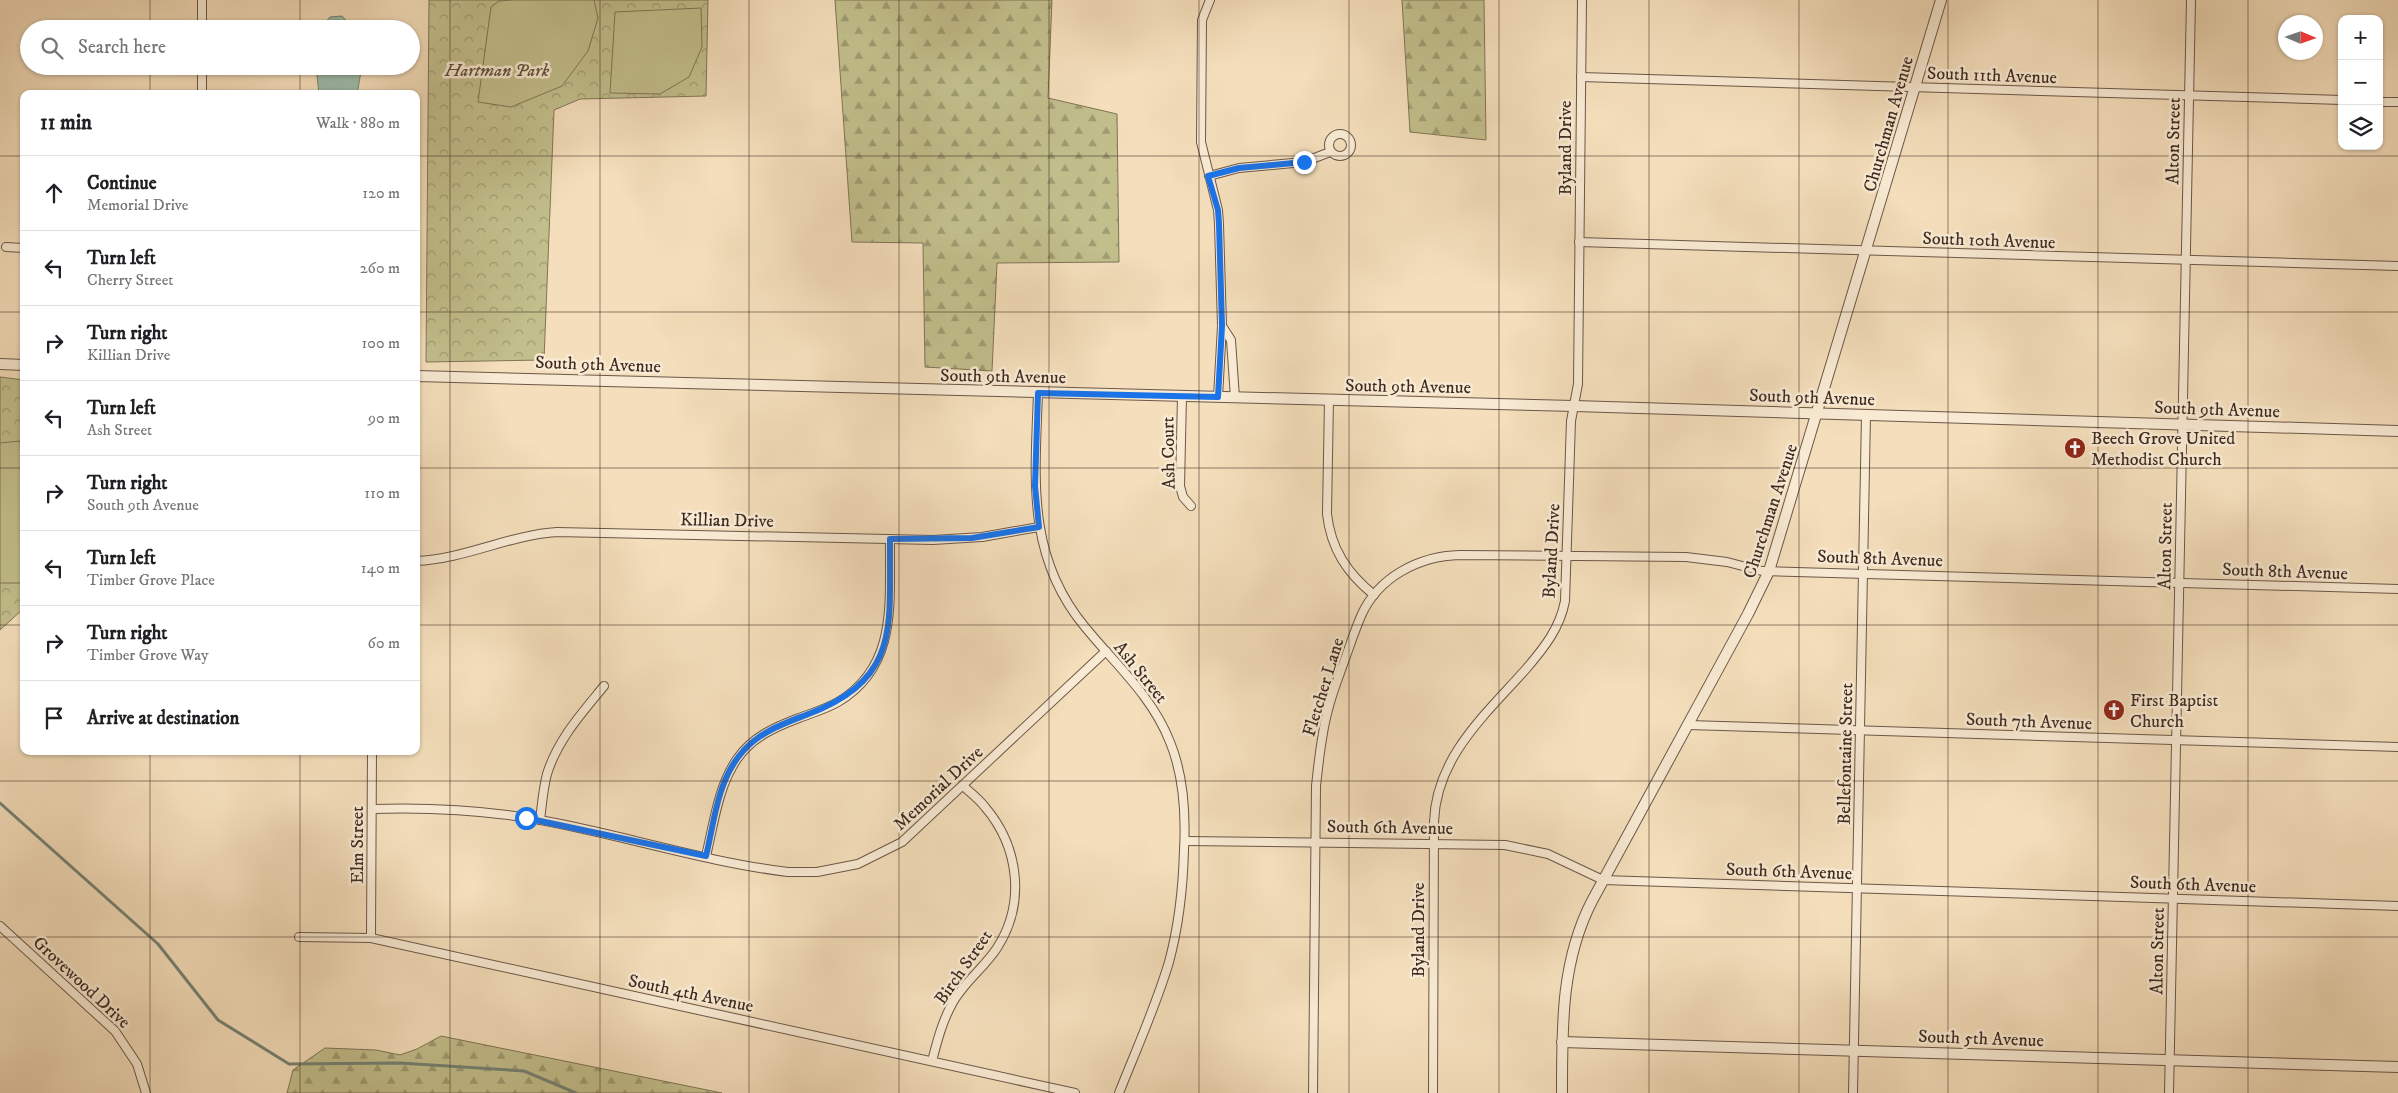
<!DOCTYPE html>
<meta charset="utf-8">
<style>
:root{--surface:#fff;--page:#f6f6f6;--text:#202124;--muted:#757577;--line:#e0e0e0}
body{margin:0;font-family:"IM FELL DW Pica",serif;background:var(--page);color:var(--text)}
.controls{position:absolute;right:15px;top:15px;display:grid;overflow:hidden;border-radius:10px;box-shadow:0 1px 4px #0004}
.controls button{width:45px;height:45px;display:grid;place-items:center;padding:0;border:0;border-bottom:1px solid var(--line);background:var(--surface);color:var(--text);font:25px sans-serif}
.compass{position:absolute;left:2278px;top:15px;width:45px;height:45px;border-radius:50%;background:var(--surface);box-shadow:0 1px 4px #0004;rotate:92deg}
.stop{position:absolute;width:15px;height:15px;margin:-11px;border:4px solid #1a73e8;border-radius:50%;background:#fff}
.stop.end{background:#1a73e8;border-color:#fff;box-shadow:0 1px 5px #0008}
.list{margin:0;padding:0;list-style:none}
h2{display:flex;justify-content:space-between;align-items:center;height:65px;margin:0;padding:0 20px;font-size:21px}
h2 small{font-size:16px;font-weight:400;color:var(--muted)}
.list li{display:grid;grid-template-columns:32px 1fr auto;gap:15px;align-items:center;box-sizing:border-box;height:75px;padding:0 20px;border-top:1px solid var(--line)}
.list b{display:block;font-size:19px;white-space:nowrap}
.list p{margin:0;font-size:16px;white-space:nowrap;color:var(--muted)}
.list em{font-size:16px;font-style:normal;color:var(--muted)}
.icon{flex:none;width:28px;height:28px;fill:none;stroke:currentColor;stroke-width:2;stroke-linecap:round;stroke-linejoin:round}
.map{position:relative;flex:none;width:2398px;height:1093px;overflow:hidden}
.search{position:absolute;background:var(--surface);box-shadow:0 1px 4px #0004;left:20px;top:20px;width:400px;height:55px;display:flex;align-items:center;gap:12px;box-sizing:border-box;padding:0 18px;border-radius:28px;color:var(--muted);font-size:19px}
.panel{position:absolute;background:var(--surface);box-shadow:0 1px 4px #0004;left:20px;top:90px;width:400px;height:665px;border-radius:10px}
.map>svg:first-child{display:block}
.forest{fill:url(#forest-firs);stroke:#807456}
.park{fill:url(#park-crowns);stroke:#807456}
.pitch{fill:#c2bf8c;stroke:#807456}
.water{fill:#9cbdab;stroke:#768274}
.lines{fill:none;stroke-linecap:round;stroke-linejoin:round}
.stream{stroke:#768274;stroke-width:3}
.minor-casing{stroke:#6c5748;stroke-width:10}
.tertiary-casing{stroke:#6c5748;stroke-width:12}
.minor{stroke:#f8ead3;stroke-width:8}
.tertiary{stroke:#f8ead3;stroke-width:10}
.route{stroke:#1a73e8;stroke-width:6}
.grid{fill:none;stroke:#3e2a21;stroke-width:1;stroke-opacity:0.55}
.labels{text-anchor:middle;stroke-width:5;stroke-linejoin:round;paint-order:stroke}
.park-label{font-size:18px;font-style:italic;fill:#5f4f3c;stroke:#f8ead3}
.street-label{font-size:18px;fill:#3e2a21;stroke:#f8ead3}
.poi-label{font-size:18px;fill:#3e2a21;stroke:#f8ead3;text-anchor:start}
</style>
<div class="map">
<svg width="2398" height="1093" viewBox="0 0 2398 1093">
<defs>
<pattern id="forest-firs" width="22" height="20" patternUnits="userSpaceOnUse" patternTransform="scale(1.25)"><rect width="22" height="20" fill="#c2bf8c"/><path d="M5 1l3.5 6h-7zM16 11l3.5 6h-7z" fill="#9f9b72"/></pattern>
<pattern id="park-crowns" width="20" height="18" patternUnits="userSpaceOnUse" patternTransform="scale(1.25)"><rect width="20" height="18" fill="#c2bf8c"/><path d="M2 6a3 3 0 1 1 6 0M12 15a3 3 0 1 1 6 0" fill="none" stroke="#9f9b72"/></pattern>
</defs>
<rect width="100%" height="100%" fill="#f4debb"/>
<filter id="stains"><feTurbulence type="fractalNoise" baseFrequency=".004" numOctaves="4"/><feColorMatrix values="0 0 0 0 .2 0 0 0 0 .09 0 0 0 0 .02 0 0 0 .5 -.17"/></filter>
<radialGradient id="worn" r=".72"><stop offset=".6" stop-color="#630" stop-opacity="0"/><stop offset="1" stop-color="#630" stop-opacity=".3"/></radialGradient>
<g class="forest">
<polygon points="835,0 1052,0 1048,98 1117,114 1119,262 997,263 992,371 925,367 923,243 852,242"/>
<polygon points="1402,0 1484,0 1486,140 1410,132"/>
<polygon points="441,1036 722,1093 287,1093 293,1070 325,1048 376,1050 400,1055 417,1049"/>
</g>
<g class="park">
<polygon points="429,0 708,0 706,96 580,99 554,110 544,360 426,362"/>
<polygon points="0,377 24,380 24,608 0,630"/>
</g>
<g class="pitch">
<polygon points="513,0 594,0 598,18 588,51 562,86 511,107 478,102 491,7 499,1"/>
<polygon points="701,8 702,47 689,77 660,94 610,93 615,12"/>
<polygon points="20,441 24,479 24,583 0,583 0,443"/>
</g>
<g class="water">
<polygon points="342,16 354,29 319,29 330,17"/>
<polygon points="316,66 362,66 357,94 319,94"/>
</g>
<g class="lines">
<polyline class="stream" points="0,803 158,944 218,1020 289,1064 400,1063 524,1071 576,1093"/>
<g class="minor-casing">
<g id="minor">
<polyline points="1210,0 1202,20 1201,142 1218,210 1219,224 1222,326 1218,397"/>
<polyline points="202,29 202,0"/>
<polyline points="1581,77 2342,100"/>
<polyline points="202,94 202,66"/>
<polyline points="2379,102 2398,102"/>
<circle cx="1340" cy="145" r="11"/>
<polyline points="1209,176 1239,168 1304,162 1330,152"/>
<polyline points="1579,242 2398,266"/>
<polyline points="6,247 24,248"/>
<polyline points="1222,326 1231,340 1235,398"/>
<path d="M 1038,393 C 1035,479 1026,556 1085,627 C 1116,665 1152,696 1170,742 C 1184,776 1186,813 1184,850 C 1183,888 1179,925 1169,962 C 1156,1006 1136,1050 1119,1093"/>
<polyline points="1182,396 1180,486 1183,497 1191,506"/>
<path d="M 1329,400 L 1327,514 C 1331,549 1347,573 1374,595"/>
<path d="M 416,561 C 465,559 509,535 557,532 L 933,540 L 982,537 L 1039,527"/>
<polyline points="1688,725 2398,747"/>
<path d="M 372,809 C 435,807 499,811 561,824 C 635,839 713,863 788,872 L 817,872 L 858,864 L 902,842 L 1106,651"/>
<path d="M 540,820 C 542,805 543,789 547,774 C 558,739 582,713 604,686"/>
<polyline points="1185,841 1505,845 1548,854 1603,880 2398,906"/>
<path d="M 706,856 C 714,823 718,787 737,759 C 752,737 775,727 799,718 C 812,713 826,709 838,702 C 899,666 889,600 890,539"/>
<polyline points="0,926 115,1031 137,1064 146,1093"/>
<polyline points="299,937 371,938 1075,1093"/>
<polyline points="371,938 372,751"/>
<path d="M 932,1061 C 937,1042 942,1022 952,1004 C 963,983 984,968 997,948 C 1026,903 1019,847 985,807 C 979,799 971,793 963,786"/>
<path d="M 1313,1093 L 1316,786 C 1319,760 1321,735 1328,710 C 1332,693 1339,676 1345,659 C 1350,645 1355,630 1361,616 C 1378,577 1419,556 1460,555 L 1686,557 L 1727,562 L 1762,571 L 2398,589"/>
<path d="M 1433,1093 L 1434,822 C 1436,757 1486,714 1526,669 C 1544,648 1560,628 1565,601 L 1571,421 L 1578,384 L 1582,0"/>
<polyline points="1853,1093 1866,415"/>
<polyline points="2169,1093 2191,0"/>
</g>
</g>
<g class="tertiary-casing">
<g id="tertiary">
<polyline points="0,364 24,365"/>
<polyline points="416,376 1574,406 2398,431"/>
<polyline points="1562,1042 2398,1067"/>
<path d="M 1562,1093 C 1562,1026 1561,961 1592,901 L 1748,614 L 1769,571 L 1941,0"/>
</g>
</g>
<use href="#minor" class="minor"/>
<use href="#tertiary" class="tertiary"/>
</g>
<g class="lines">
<path class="route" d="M 526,818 L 706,856 C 714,823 717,784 739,756 C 757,733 780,725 806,715 C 902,679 889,626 890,539 L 972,538 L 1039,527 L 1035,486 L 1038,393 L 1218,397 L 1222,326 L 1219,224 L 1218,210 L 1208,176 L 1239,168 L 1304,162"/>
</g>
<path class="grid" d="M 150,0 L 150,29M 300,0 L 300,29M 450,0 L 450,1093M 600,0 L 600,1093M 749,0 L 749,1093M 899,0 L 899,1093M 1049,0 L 1049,1093M 1199,0 L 1199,1093M 1349,0 L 1349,1093M 1499,0 L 1499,1093M 1649,0 L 1649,1093M 1799,0 L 1799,1093M 1948,0 L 1948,1093M 2098,0 L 2098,1093M 2248,0 L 2248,1093M 150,66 L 150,94M 300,66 L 300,94M 0,156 L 24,156M 416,156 L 2398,156M 0,312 L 24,312M 416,312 L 2398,312M 0,468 L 24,468M 416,468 L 2398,468M 0,625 L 24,625M 416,625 L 2398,625M 150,751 L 150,1093M 300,751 L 300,1093M 0,781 L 2398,781M 0,937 L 2398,937"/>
<defs>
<g id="church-disc" transform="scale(1.125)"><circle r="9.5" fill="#8f2418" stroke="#f8ead3"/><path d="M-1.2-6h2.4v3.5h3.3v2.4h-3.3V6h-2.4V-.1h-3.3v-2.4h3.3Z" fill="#fff"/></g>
</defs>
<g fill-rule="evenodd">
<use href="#church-disc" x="2075" y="448"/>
<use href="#church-disc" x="2114" y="710"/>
</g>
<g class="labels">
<g class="park-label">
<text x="497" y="76">Hartman Park</text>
</g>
<g class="street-label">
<text transform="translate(1992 75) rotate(2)" y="6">South 11th Avenue</text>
<text transform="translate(1888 124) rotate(-74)" y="6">Churchman Avenue</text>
<text transform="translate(2173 141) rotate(-89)" y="6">Alton Street</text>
<text transform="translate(1565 148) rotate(-90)" y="6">Byland Drive</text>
<text transform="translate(1989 240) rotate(2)" y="6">South 10th Avenue</text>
<text transform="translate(598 364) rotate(2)" y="6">South 9th Avenue</text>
<text transform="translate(1003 376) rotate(1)" y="6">South 9th Avenue</text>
<text transform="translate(1408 386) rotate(1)" y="6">South 9th Avenue</text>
<text transform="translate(1812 397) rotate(2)" y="6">South 9th Avenue</text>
<text transform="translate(2217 409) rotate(2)" y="6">South 9th Avenue</text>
<text transform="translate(1168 453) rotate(-91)" y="6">Ash Court</text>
<text transform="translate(1770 511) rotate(-72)" y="6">Churchman Avenue</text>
<text transform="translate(727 520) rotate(1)" y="6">Killian Drive</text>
<text transform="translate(2165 546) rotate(-89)" y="6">Alton Street</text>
<text transform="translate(1551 551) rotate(-87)" y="6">Byland Drive</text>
<text transform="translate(1880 558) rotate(2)" y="6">South 8th Avenue</text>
<text transform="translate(2285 571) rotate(2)" y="6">South 8th Avenue</text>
<text transform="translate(1141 672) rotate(51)" y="6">Ash Street</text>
<text transform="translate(1323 687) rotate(-73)" y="6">Fletcher Lane</text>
<text transform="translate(2029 721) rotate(2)" y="6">South 7th Avenue</text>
<text transform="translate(1845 754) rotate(-89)" y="6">Bellefontaine Street</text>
<text transform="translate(938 788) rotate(-43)" y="6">Memorial Drive</text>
<text transform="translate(1390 827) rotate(1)" y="6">South 6th Avenue</text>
<text transform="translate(357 845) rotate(-90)" y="6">Elm Street</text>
<text transform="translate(1789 871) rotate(2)" y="6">South 6th Avenue</text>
<text transform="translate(2193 884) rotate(2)" y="6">South 6th Avenue</text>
<text transform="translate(1418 930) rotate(-90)" y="6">Byland Drive</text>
<text transform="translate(2157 951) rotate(-89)" y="6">Alton Street</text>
<text transform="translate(963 967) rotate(-55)" y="6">Birch Street</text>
<text transform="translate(82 982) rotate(43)" y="6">Grovewood Drive</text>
<text transform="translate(691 993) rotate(12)" y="6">South 4th Avenue</text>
<text transform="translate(1981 1038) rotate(2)" y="6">South 5th Avenue</text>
</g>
<g class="poi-label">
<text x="2091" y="444">Beech Grove United<tspan x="2091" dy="21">Methodist Church</tspan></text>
<text x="2130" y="706">First Baptist<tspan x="2130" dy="21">Church</tspan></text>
</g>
</g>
<rect width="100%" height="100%" filter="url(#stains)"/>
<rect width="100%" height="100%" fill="url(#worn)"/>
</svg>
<div class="controls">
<button>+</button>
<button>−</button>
<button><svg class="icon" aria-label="layers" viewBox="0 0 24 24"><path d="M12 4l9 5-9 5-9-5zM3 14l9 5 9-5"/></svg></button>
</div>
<svg class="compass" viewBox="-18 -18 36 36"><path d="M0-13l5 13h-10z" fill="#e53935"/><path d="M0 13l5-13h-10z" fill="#757577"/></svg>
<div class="stop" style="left:526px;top:818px"></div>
<div class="stop end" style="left:1304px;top:162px"></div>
<div class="search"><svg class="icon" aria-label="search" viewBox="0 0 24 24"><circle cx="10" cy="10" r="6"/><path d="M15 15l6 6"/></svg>Search here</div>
<section class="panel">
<h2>11 min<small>Walk · 880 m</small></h2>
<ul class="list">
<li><svg class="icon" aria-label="ahead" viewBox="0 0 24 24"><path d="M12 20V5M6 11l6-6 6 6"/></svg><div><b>Continue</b><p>Memorial Drive</p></div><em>120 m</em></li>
<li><svg class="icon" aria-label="left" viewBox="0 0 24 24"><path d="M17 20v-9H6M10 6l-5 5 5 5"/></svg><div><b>Turn left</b><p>Cherry Street</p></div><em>260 m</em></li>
<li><svg class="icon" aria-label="right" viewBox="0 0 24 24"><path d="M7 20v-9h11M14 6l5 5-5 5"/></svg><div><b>Turn right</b><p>Killian Drive</p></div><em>100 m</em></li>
<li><svg class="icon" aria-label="left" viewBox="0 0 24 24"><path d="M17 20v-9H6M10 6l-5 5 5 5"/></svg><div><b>Turn left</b><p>Ash Street</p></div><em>90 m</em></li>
<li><svg class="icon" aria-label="right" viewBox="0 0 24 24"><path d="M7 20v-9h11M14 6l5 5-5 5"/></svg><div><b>Turn right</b><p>South 9th Avenue</p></div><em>110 m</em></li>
<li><svg class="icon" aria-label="left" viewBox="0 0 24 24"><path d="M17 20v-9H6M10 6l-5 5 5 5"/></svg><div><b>Turn left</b><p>Timber Grove Place</p></div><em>140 m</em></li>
<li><svg class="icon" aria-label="right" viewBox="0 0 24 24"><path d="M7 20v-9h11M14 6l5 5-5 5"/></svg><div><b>Turn right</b><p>Timber Grove Way</p></div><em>60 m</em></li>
<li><svg class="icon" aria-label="arrive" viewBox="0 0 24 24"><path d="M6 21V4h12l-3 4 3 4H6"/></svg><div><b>Arrive at destination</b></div></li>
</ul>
</section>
</div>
